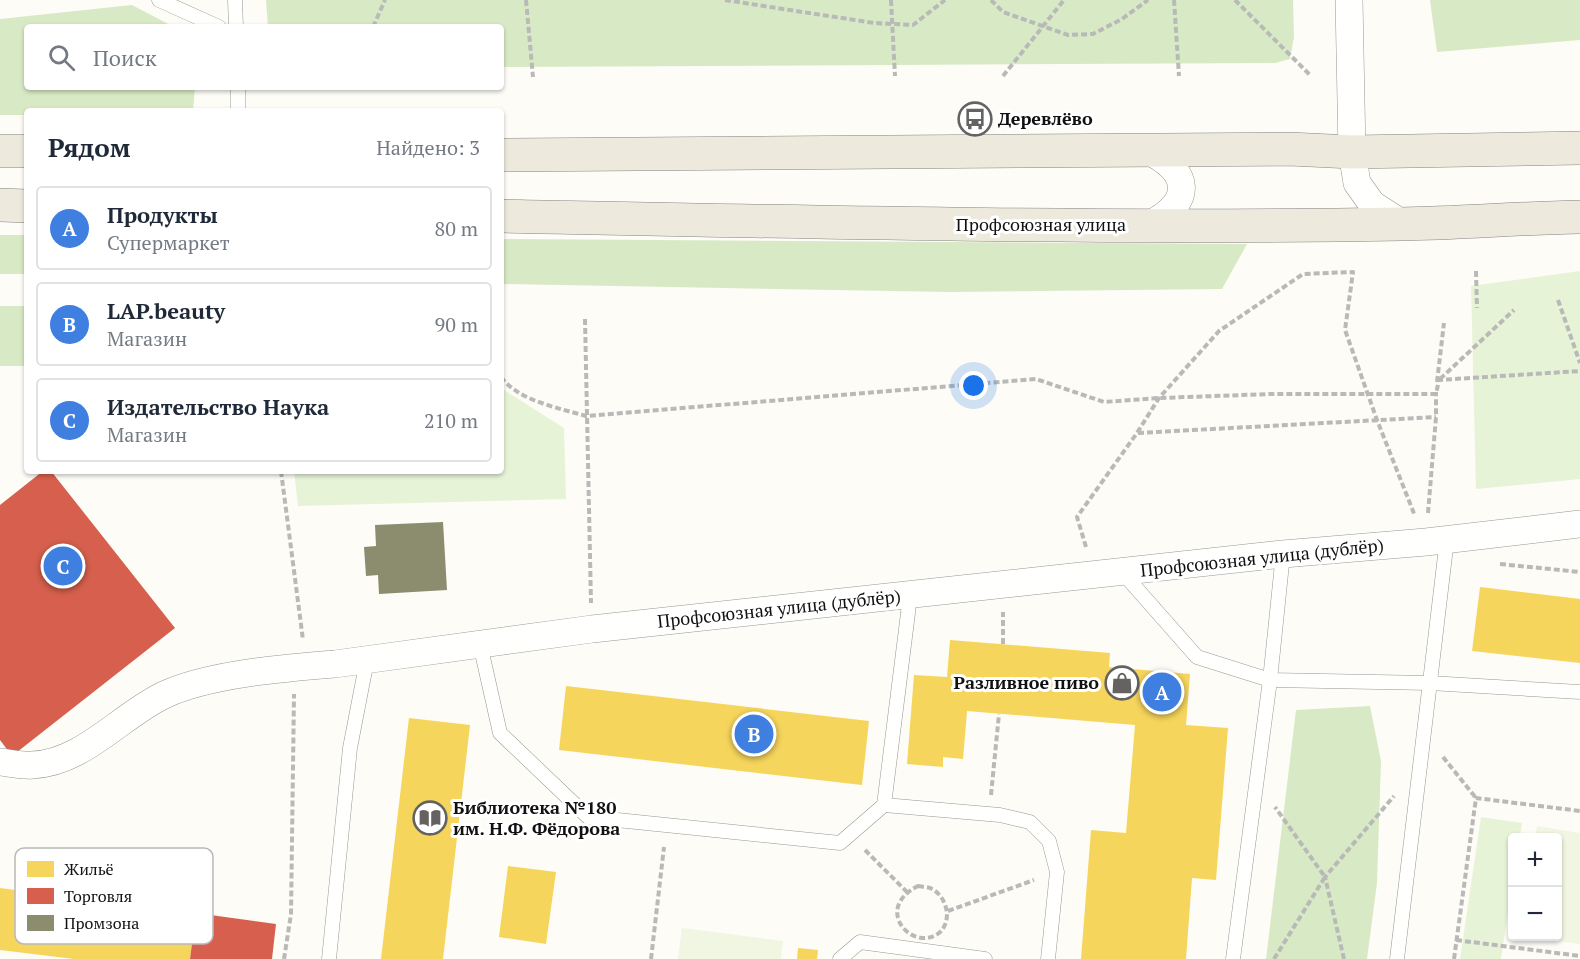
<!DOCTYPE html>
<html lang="ru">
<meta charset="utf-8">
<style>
:root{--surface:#fff;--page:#f6f6f7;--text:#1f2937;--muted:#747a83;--line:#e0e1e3;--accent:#646362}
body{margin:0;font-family:"PT Serif",serif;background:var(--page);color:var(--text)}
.controls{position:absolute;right:18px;bottom:18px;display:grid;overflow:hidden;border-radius:6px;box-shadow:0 2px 4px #0004}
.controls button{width:54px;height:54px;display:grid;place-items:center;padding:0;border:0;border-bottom:2px solid var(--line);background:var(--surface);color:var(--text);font:30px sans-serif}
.you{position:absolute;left:974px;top:386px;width:21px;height:21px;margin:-15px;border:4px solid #fff;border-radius:50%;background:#1a73e8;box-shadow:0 0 0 9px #1a73e833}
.badge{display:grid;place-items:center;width:39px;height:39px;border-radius:50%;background:var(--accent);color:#fff;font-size:20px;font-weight:700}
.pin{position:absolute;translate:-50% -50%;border:3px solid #fff;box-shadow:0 2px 6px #0006}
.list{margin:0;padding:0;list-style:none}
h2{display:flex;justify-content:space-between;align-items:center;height:78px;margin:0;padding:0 24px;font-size:26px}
h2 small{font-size:20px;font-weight:400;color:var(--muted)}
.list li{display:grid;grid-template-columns:39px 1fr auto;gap:18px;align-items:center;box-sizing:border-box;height:84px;margin:0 12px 12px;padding:0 12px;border:2px solid var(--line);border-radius:6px}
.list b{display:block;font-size:22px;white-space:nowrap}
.list p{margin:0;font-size:20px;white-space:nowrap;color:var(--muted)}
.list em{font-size:20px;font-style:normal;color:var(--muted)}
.icon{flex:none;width:33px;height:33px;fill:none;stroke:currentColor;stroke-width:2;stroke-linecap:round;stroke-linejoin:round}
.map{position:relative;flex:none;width:1580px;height:959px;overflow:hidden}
.search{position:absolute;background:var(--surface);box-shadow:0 2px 4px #0004;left:24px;top:24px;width:480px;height:66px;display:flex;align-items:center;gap:15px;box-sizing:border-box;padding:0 21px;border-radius:6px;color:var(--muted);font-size:22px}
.panel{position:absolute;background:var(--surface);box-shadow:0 2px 4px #0004;left:24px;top:108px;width:480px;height:366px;border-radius:6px}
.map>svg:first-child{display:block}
.green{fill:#e7f3d7}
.forest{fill:#d8eac5}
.pitch{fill:#f0f6e1}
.homes{fill:#f6d55c}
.shops{fill:#d6604d}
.industry{fill:#8c8c6e}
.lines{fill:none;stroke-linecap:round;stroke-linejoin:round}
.service-casing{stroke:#979795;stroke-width:15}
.minor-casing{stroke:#979795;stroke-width:28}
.primary-casing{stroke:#858482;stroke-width:34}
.path{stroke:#b9b9b8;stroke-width:4;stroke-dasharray:6 3;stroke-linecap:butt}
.service{stroke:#fffffe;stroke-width:14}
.minor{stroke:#fffffe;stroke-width:27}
.primary{stroke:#ede9dc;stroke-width:33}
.labels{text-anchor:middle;stroke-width:6;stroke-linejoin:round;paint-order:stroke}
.poi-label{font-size:18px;font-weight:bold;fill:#111;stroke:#fff;text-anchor:start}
.street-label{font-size:18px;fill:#111;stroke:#fff}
.key{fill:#fff;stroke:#b8b8b8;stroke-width:1.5}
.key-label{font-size:16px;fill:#111}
</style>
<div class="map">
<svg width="1580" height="959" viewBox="0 0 1580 959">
<rect width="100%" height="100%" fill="#fdfcf7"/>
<g class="green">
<polygon points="1580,271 1580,479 1476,489 1471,286"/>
<polygon points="501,388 564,428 566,499 298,506 294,471 501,471"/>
<polygon points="1481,817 1522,823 1520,837 1512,838 1512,885 1501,959 1460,959"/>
</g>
<g class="forest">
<polygon points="266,0 1293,0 1294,37 1290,59 1275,63 501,67 501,27 268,27"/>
<polygon points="1430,0 1580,0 1580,40 1437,52"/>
<polygon points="132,5 174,27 27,27 27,87 195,87 193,111 27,111 27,115 0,115 0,19"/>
<rect x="0" y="235" width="27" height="39"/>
<polygon points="501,239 1247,244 1222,289 950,292 501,284"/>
<rect x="0" y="306" width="27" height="60"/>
<polygon points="1370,706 1381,761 1377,883 1367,959 1266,959 1296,710"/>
</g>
<g class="pitch">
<polygon points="1537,826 1580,833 1580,944 1530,937 1558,936 1558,838 1535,837"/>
<polygon points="682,928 783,941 781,959 678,959"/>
</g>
<g class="homes">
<polygon points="1480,587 1580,599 1580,663 1472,651"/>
<polygon points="950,640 1110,653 1109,667 1190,674 1186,725 1228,728 1216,880 1192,878 1186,959 1081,959 1091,830 1126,833 1135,725 967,711 963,759 943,757 943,767 907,764 914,675 947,677"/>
<polygon points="566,686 869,721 862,785 559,750"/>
<polygon points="409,718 470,725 443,959 381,959"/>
<polygon points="508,866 556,872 546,944 499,937"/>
<polygon points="0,888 196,913 190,959 74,959 0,950"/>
<polygon points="798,948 818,950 817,959 797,959"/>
</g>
<g class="shops">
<polygon points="43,471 51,471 175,628 12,756 0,740 0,505"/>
<polygon points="196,913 276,924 272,959 190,959"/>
</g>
<polygon class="industry" points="443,522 447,590 379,594 378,575 366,576 364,547 376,546 375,525"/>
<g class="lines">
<g class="service-casing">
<g id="service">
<polyline points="159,0 219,27"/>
<polyline points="235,0 236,27"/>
<polyline points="238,87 238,111"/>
<polyline points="1122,572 1197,657 1270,680 1430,683 1580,692"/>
<polyline points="480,644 500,733 588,817 840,843 884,805 1000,815 1030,822 1049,841 1057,872 1048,959"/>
<polyline points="884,805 908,613 909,595"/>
<polyline points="329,959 350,748 367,660"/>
<polyline points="840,959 860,942 985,959"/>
<polyline points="1233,959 1270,680 1283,554"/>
<polyline points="1397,959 1447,539"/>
</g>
</g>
<g class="minor-casing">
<g id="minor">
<polyline points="1349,0 1352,152 1357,183 1372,204 1403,224"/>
<path d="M 1146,150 C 1192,171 1194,203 1148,225"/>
<path d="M 0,762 C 10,763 22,766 32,765 C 83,763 120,716 164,695 C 209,674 285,668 335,664 L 592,629 L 1283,554 L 1426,542 L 1580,524"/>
</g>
</g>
<g class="primary-casing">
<g id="primary">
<polyline points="0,151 27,151"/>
<polyline points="501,155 1289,149 1352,152 1580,148"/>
<polyline points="0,205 27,206"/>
<path d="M 501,216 C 801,222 1101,229 1401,224 C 1461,223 1520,218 1580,217"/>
</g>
</g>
<g class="path">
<polyline points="526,0 533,77"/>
<polyline points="725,0 874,23 913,25 945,0"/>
<polyline points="891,0 895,76"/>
<polyline points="991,0 1003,12 1068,35 1093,34 1122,19 1148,0"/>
<polyline points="1174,0 1179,76"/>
<polyline points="1235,0 1311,76"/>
<polyline points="373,27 385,0"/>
<polyline points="1003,76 1064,0"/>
<polyline points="1476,271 1477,308"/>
<polyline points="1558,300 1580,363"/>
<polyline points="585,319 591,603"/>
<path d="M 501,377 C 519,401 559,408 586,416 L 1036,379 L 1104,402 L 1159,398 L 1271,394 L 1436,394 L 1439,380 L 1580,371"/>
<polyline points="1440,379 1514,310"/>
<polyline points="1437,382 1444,323"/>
<polyline points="1138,433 1436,417"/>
<polyline points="281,471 303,640"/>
<polyline points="1428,513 1436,417 1436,392"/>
<polyline points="1086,547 1077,517 1137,433 1159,398 1219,331 1303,274 1353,272 1345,330 1377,420 1415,516"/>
<polyline points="1500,564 1580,572"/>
<polyline points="1003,644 1003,612"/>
<polyline points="1443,757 1476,798"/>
<polyline points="991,795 999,714"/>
<polyline points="865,850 907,892"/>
<path d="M 918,886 C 923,887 929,887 932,889 C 947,897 953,921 939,933 C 913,953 872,909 918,886 Z"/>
<polyline points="948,911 1034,880"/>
<polyline points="1456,940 1580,956"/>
<polyline points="284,959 291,914 294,694"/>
<polyline points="651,959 664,847"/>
<polyline points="1274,959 1325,877 1275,807"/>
<polyline points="1344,959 1325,877 1394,796"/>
<polyline points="1454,959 1476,798 1580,811"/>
</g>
<use href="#service" class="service"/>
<use href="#minor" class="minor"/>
<use href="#primary" class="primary"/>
</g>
<defs>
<g id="bus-ring" transform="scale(1.725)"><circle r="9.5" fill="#fff" stroke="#646362" stroke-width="1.5"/><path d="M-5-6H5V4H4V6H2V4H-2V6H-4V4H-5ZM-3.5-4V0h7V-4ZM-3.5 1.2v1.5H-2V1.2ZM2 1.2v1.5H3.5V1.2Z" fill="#646362"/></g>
<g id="shop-ring" transform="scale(1.725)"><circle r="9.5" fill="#fff" stroke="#646362" stroke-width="1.5"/><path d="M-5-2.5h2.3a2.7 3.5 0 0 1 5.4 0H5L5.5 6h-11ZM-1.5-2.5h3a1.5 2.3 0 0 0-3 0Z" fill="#646362"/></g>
<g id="library-ring" transform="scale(1.725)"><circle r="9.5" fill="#fff" stroke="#646362" stroke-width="1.5"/><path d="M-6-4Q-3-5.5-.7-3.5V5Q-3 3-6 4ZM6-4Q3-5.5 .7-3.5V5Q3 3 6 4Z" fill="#646362"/></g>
</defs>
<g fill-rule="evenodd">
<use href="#bus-ring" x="975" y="119"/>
<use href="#shop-ring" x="1122" y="683"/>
<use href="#library-ring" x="430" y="818"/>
</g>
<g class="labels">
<g class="poi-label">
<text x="998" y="125">Деревлёво</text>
<text x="1099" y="689" text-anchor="end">Разливное пиво</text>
<text x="453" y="814">Библиотека №180<tspan x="453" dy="21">им. Н.Ф. Фёдорова</tspan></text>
</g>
<g class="street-label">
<text x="1041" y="231">Профсоюзная улица</text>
<text transform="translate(1262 558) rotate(-6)" y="6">Профсоюзная улица (дублёр)</text>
<text transform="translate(779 609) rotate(-6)" y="6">Профсоюзная улица (дублёр)</text>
</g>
</g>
<rect x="15" y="848" width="198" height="96" rx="9" class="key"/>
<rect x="27" y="861" width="27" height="16" fill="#f6d55c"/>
<rect x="27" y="888" width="27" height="16" fill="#d6604d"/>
<rect x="27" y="915" width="27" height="16" fill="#8c8c6e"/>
<g class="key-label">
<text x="64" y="875">Жильё</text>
<text x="64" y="902">Торговля</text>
<text x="64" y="929">Промзона</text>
</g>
</svg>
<div class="controls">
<button>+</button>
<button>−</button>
</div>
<div class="you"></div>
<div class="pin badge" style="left:1162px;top:692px;background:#3f7fe0">A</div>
<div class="pin badge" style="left:754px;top:734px;background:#3f7fe0">B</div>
<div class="pin badge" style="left:63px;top:566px;background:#3f7fe0">C</div>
<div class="search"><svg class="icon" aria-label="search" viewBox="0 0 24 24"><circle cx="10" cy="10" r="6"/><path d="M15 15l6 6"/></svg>Поиск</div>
<section class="panel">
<h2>Рядом<small>Найдено: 3</small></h2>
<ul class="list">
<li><span class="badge" style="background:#3f7fe0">A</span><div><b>Продукты</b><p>Супермаркет</p></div><em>80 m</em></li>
<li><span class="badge" style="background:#3f7fe0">B</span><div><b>LAP.beauty</b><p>Магазин</p></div><em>90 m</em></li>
<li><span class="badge" style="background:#3f7fe0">C</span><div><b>Издательство Наука</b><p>Магазин</p></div><em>210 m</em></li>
</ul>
</section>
</div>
